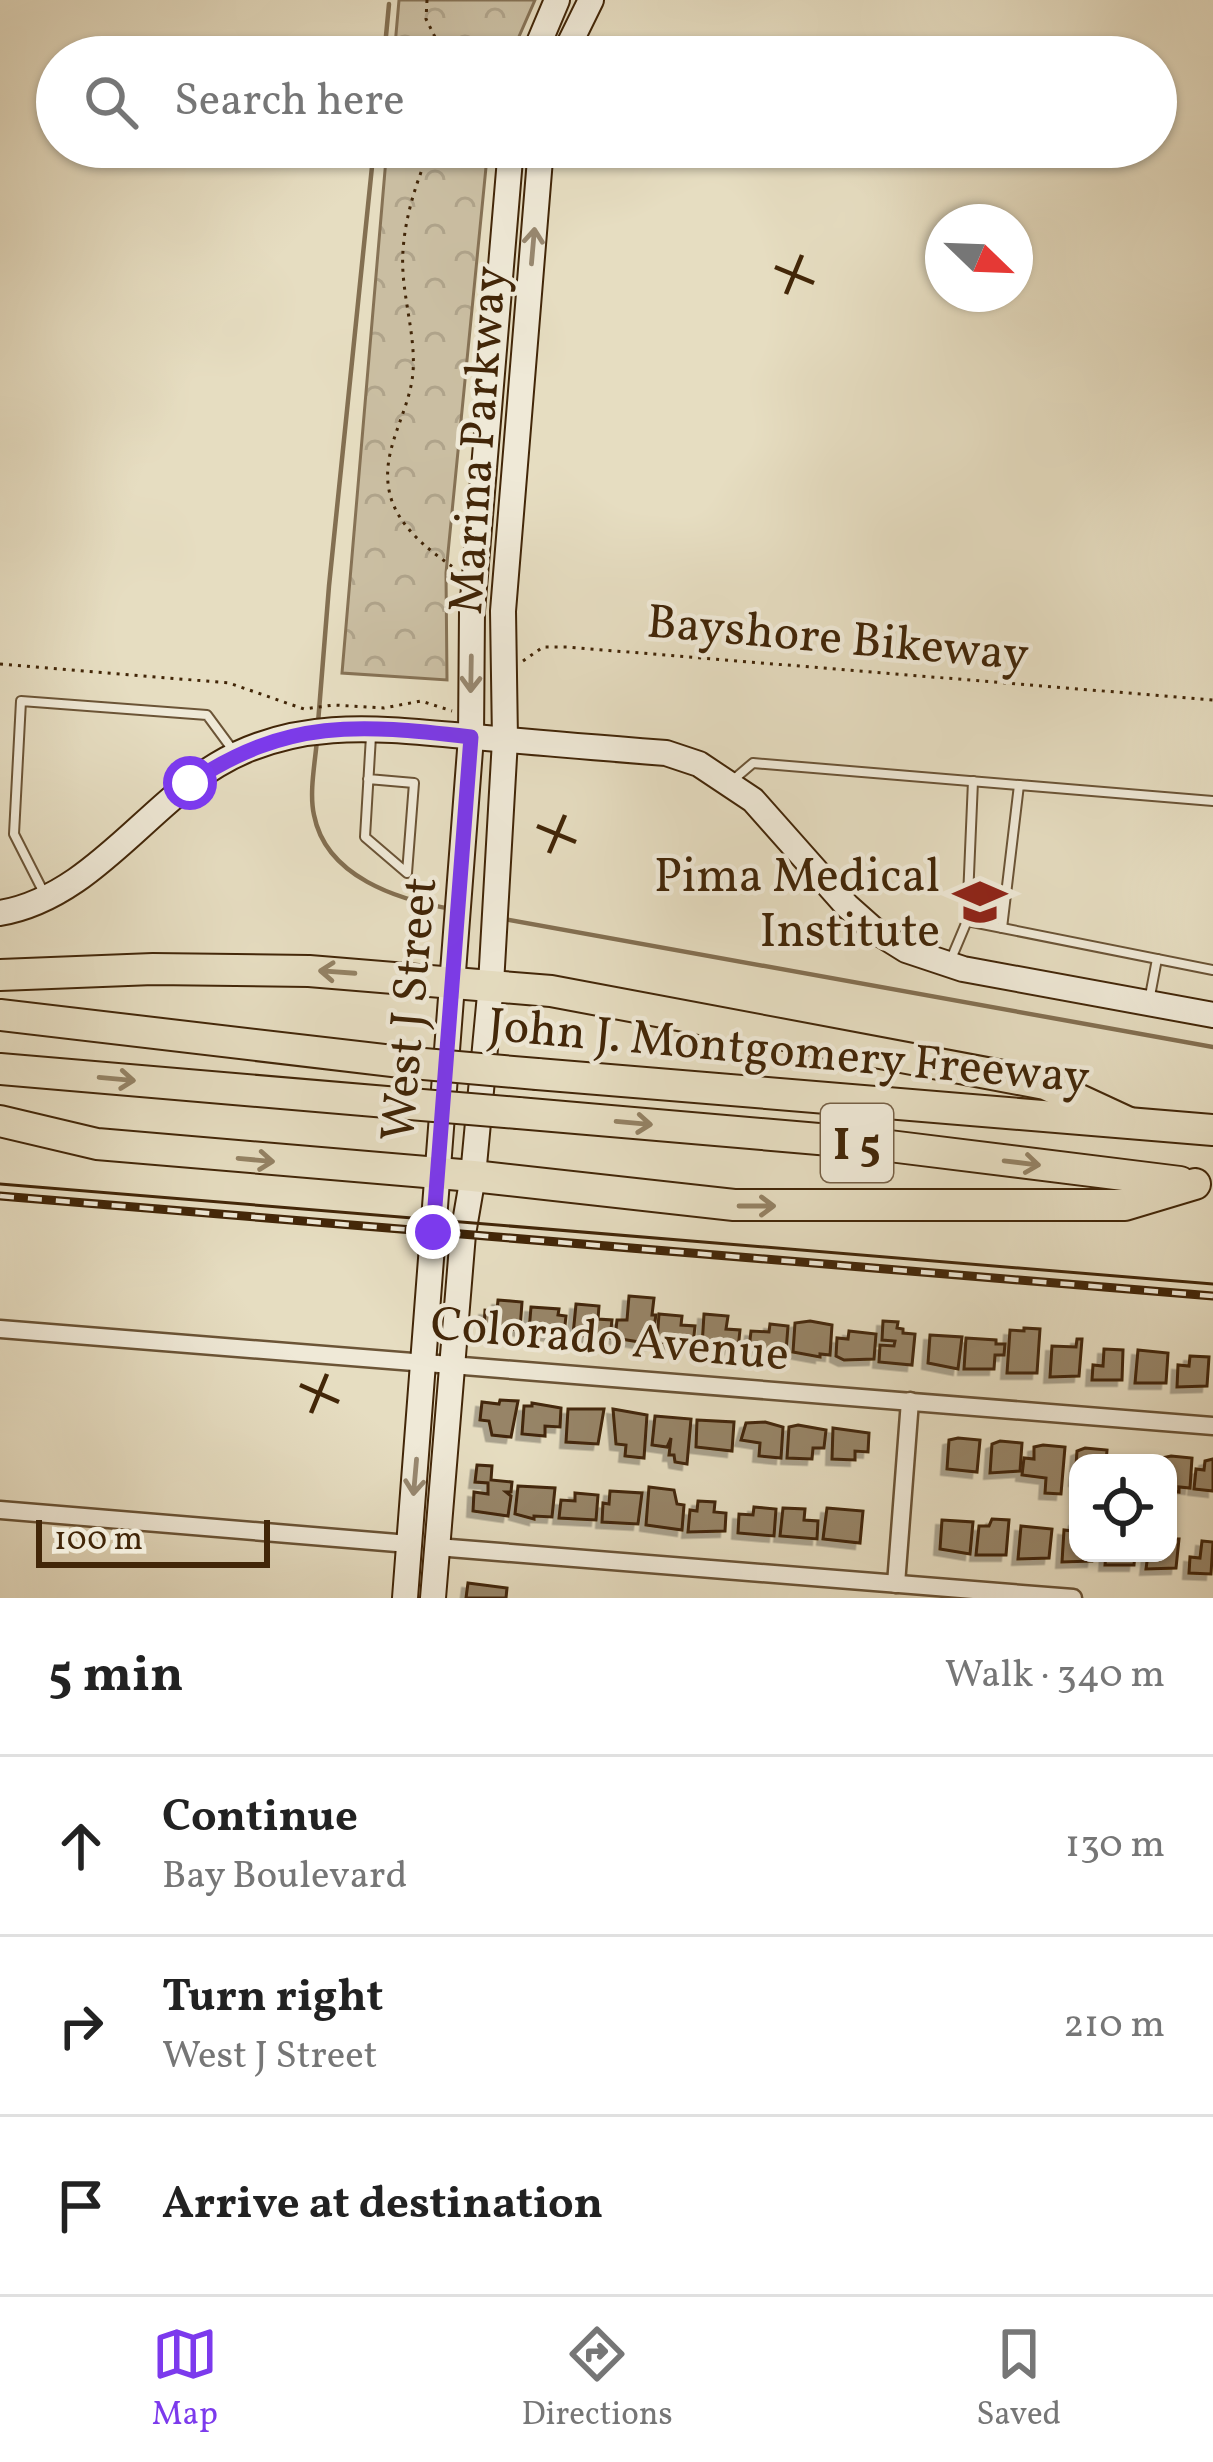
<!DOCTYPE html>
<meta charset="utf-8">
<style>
:root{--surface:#fff;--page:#f2f2f2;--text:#222;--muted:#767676;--line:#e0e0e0;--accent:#7c3aed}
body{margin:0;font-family:Vollkorn,serif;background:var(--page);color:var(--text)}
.controls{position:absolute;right:36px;bottom:36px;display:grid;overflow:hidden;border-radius:24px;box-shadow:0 3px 9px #0004}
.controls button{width:108px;height:108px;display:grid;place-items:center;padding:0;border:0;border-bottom:3px solid var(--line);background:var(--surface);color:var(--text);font:60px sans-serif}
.compass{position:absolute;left:925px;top:204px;width:108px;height:108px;border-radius:50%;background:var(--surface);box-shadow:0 3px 9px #0004;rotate:113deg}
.scale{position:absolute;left:36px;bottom:30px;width:234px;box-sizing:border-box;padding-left:12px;border:6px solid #422608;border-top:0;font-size:33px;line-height:42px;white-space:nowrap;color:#422608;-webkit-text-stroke:9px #efe9d7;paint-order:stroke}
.stop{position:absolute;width:36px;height:36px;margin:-27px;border:9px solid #7c3aed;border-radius:50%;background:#fff}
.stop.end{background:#7c3aed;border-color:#fff;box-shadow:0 3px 12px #0008}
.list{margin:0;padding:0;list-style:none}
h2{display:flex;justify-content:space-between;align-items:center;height:156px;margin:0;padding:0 48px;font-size:51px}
h2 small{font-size:39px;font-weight:400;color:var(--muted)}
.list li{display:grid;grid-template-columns:78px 1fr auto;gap:36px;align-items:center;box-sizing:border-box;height:180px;padding:0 48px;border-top:3px solid var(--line)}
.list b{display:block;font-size:45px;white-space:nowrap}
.list p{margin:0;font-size:39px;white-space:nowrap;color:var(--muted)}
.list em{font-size:39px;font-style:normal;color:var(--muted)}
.icon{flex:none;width:66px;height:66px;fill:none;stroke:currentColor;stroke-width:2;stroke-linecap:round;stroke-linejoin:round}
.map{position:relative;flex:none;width:1213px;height:1598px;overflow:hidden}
.search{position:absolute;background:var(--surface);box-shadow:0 3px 9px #0004;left:36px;right:36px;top:36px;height:132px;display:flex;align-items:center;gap:30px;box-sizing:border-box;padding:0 42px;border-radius:66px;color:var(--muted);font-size:45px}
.sheet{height:696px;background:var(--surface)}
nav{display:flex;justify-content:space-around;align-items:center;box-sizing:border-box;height:168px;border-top:3px solid var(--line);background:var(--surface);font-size:33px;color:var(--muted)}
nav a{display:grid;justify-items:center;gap:6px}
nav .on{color:var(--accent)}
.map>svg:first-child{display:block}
.forest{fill:url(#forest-crowns);stroke:#867255;stroke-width:3}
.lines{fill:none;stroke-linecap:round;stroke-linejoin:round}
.stream{stroke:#836f51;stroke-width:4.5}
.building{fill:#978568;stroke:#422608;stroke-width:3;filter:url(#shadow)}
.lane-casing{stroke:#6b5436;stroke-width:12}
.street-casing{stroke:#6b5436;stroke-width:21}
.secondary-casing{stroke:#422608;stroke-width:28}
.highway-casing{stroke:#422608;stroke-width:34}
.path{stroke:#422608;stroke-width:3;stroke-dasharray:3 6;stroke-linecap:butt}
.lane{stroke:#efe9d7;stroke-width:8}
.street{stroke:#efe9d7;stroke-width:16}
.secondary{stroke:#efe9d7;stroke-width:24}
.highway{stroke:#e6ddc1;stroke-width:30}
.tram{stroke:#422608;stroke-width:3}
.rail-casing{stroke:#422608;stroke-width:9}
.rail{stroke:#efe9d7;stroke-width:4.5;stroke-dasharray:14;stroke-linecap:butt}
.highway-bridge-casing{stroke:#422608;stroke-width:34;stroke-linecap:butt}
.highway-bridge{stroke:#e6ddc1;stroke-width:30}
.oneway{stroke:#988870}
.oneway2{stroke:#948264}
.route{stroke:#7c3aed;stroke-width:15}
.ticks{fill:none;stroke:#422608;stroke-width:4.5}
.labels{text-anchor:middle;stroke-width:9;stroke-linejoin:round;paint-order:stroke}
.shield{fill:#efe9d7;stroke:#766046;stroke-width:3}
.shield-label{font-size:45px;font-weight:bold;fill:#422608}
.street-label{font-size:48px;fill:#422608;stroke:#efe9d7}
.poi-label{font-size:48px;fill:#422608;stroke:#efe9d7;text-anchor:end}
</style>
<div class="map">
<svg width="1213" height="1598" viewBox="0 0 1213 1598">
<defs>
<pattern id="forest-crowns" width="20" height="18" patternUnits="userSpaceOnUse" patternTransform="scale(3)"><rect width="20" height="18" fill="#cabea2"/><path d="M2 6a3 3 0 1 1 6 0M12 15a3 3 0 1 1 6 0" fill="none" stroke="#afa38a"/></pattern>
<filter id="shadow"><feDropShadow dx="-5.5" dy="5.5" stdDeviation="0" flood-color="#0004"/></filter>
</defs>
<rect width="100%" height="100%" fill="#e6ddc1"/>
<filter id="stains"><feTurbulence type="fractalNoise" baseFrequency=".00167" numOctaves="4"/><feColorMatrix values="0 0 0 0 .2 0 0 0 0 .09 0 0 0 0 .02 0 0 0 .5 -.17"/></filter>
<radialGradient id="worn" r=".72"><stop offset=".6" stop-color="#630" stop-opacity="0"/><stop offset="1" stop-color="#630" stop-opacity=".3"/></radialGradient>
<g class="forest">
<polygon points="399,0 535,0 510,57 394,57"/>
<polygon points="387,147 488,147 446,573 447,680 342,673"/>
</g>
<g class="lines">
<g class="stream">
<polyline points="384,57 389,4"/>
<polyline points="318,723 329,586 374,147"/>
<path d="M 317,740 C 315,763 309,793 314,815 C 326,877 398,900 452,909"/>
<polyline points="504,919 1213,1047"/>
</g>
</g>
<g class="building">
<polygon points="629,1296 654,1298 652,1315 656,1315 651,1344 615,1338 617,1320 627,1320"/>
<polygon points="498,1300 522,1302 520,1330 484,1327 485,1310 497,1311"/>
<polygon points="576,1304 599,1306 598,1319 612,1320 610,1338 573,1335"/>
<polygon points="531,1307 559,1309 558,1315 566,1316 564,1334 557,1333 556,1336 529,1331"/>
<polygon points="659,1314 682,1316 681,1325 695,1326 693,1345 657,1342"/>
<polygon points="704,1314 728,1316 726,1329 740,1330 738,1349 702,1346"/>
<polygon points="810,1321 832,1325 830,1355 820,1354 820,1357 793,1352 795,1323"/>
<polygon points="883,1321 898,1322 897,1328 903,1329 903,1333 915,1334 912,1365 879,1362 880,1345 894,1346 895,1341 882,1340"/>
<polygon points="770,1324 788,1326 786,1352 749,1349 751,1331 769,1332"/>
<polygon points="1024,1328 1040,1329 1037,1373 1007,1373 1010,1330 1024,1331"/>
<polygon points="849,1331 876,1334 874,1359 844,1360 836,1356 837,1338 848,1339"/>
<polygon points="930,1335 962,1337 958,1369 928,1363"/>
<polygon points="966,1338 996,1340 996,1344 1005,1344 1004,1355 995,1355 994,1369 964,1369"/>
<polygon points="1077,1339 1082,1339 1079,1376 1050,1377 1052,1346 1076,1347"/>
<polygon points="1104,1349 1123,1350 1122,1380 1092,1380 1093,1365 1103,1366"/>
<polygon points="1138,1350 1168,1353 1166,1383 1135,1383"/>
<polygon points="1190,1356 1209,1357 1207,1386 1177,1387 1178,1365 1189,1366"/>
<polygon points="500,1400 518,1401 511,1437 492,1435 489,1421 480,1420 482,1402 499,1404"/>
<polygon points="532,1403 561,1408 560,1427 545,1426 545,1436 522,1434 524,1406 532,1406"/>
<polygon points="568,1409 604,1409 598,1444 566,1442"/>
<polygon points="613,1409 647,1415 644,1458 625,1456 626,1445 616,1444"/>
<polygon points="655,1416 691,1419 687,1464 675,1462 674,1455 669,1455 671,1438 667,1447 652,1445"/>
<polygon points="697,1420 734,1422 732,1451 696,1447"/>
<polygon points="765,1422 783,1427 781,1458 759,1456 760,1443 741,1440 746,1423"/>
<polygon points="798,1425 826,1430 824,1448 813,1448 812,1459 787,1458 789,1427"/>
<polygon points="833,1428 869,1433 868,1452 855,1451 855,1460 832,1459"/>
<polygon points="958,1438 980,1440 977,1472 947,1469 949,1440"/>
<polygon points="1000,1441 1022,1443 1020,1471 990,1473 992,1444"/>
<polygon points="1043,1445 1065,1447 1061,1494 1045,1493 1046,1478 1022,1475 1024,1458 1034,1459 1034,1447"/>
<polygon points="1085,1448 1107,1450 1106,1463 1078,1463 1078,1480 1075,1480 1077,1451"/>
<polygon points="1171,1456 1192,1458 1190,1488 1179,1487 1179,1492 1168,1491 1168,1463 1162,1463 1162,1458"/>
<polygon points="1213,1459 1213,1491 1194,1489 1196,1469 1204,1470 1205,1461"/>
<polygon points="477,1465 492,1466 491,1480 512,1482 511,1492 506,1492 511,1496 508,1516 473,1511 474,1492 488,1494 488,1483 475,1482"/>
<polygon points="518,1486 555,1488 552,1517 534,1516 534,1519 515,1514"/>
<polygon points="649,1487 674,1490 677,1504 684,1505 682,1530 646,1525"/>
<polygon points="610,1491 642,1493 638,1524 602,1522 603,1503 609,1504"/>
<polygon points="575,1493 598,1495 596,1520 559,1518 561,1500 575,1501"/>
<polygon points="698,1501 715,1502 714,1512 726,1513 725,1531 688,1532 690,1510 697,1511"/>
<polygon points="754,1507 776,1509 774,1536 738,1533 739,1514 753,1515"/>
<polygon points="783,1508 805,1509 804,1520 818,1521 817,1539 780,1536"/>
<polygon points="827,1508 863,1511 860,1543 823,1539"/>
<polygon points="992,1519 1009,1520 1006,1555 976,1555 979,1526 989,1526"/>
<polygon points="942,1520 973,1522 970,1554 940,1549"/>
<polygon points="1075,1521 1078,1521 1078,1553 1093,1553 1092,1561 1062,1562 1064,1530 1073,1531"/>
<polygon points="1021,1526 1052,1529 1049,1558 1018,1559"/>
<polygon points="1168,1539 1179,1539 1176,1568 1146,1569 1148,1554 1168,1553"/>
<polygon points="1202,1541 1213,1542 1211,1574 1189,1573 1190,1557 1200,1558"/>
<polygon points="1106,1553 1135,1553 1134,1565 1105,1565"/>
<polygon points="468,1583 507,1588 506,1598 466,1598"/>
</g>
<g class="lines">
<g class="lane-casing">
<g id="lane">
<polyline points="368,779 414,783 407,873 365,837 371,736"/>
<polyline points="733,780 753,763 1019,785"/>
<polyline points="45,895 14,834 21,701 207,715 235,753"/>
<polyline points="967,921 973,781"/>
<polyline points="1002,928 1019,785 1213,801"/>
<polyline points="951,959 967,921 1213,970"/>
<polyline points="1150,996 1157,959"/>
</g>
</g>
<g class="street-casing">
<g id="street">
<polyline points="0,1329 1213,1426"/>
<polyline points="0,1510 409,1544"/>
<polyline points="437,1547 1073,1598"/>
<polyline points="896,1584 910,1401"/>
</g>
</g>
<g class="secondary-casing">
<g id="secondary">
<polyline points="533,57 557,0"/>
<polyline points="563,57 591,0"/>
<path d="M 0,913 C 89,898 144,809 217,765 C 298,716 385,729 475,737 C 538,743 602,748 666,753 L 699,764 L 753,800 L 847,906 L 874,930 L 906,950 L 963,969 L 1213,1015"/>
<polyline points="405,1598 471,737 472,611 511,147"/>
<polyline points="433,1598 463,1234 473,1176 491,984 505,740 503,611 541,147"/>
</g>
</g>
<g class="highway-casing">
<g id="highway">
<polyline points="0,975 153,969 309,971 551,991 1045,1084 1127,1122"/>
<polyline points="0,1015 401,1062"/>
<polyline points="0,1069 410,1104"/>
<polyline points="537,1074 1213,1130"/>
<polyline points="518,1113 865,1143 1180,1182"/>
<polyline points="0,1121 97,1144 473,1176 734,1205 1125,1205 1195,1184"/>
</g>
</g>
<g class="path">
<polyline points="427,0 426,19 445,57"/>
<path d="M 427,147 L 429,152 C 416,183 405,217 403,251 C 400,291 416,332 413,372 C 410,412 381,448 389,490 C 395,524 427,549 453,567"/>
<polyline points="523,661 543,647 567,647 1213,700"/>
<polyline points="0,664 229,683 304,709 334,705 384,708 421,701 452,711"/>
</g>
<use href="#lane" class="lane"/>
<use href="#street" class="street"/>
<use href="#secondary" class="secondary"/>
<use href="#highway" class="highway"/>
<polyline class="tram" points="0,1184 1213,1284"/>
<g class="rail-casing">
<polyline id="rail" points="0,1196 1213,1296"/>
</g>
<use href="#rail" class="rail"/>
<g class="highway-bridge-casing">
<g id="highway-bridge">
<polyline points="401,1062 537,1074"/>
<polyline points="410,1104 518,1113"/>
</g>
</g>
<use href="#highway-bridge" class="highway-bridge"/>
</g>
<defs><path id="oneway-shaft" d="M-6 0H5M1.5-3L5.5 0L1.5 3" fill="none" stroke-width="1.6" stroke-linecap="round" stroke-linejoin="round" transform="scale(3)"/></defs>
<g class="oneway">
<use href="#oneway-shaft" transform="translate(533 246) rotate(-85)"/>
<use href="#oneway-shaft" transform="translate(471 674) rotate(91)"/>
<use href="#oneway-shaft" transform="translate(415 1477) rotate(95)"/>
</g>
<g class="oneway2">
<use href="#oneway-shaft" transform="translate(337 972) rotate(-176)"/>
<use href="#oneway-shaft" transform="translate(117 1079) rotate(5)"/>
<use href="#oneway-shaft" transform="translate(634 1123) rotate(5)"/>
<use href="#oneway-shaft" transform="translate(256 1160) rotate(5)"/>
<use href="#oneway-shaft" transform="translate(1022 1163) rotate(7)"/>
<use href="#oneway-shaft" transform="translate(757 1206)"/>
</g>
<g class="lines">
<path class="route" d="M 190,783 C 288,718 358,724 471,737 L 433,1232"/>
</g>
<path class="ticks" d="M 775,267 L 814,283M 786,294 L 802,255M 537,826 L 576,842M 549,853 L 565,815M 300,1385 L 339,1402M 311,1413 L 327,1374"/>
<defs>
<g id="university-bare" transform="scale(4.14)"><path d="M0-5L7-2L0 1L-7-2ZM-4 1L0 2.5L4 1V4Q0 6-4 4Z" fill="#8f2418" stroke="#efe9d7" stroke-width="2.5" paint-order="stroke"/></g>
</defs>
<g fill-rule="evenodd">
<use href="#university-bare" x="980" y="902"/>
</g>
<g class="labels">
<rect class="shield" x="821" y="1104" width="72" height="78" rx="9"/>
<g class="shield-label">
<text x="857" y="1159">I 5</text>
</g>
<g class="street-label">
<text transform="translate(476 440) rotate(-86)" y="17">Marina Parkway</text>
<text transform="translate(838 636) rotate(5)" y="17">Bayshore Bikeway</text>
<text transform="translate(407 1009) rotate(-85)" y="17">West J Street</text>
<text transform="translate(789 1049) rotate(5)" y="17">John J. Montgomery Freeway</text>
<text transform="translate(610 1337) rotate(5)" y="17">Colorado Avenue</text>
</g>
<g class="poi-label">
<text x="940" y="891">Pima Medical<tspan x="940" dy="55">Institute</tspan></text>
</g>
</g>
<rect width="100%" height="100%" filter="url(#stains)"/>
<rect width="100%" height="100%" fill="url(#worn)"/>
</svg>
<div class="controls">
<button><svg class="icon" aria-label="locate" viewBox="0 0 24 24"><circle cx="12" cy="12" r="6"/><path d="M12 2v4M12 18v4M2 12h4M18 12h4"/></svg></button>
</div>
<svg class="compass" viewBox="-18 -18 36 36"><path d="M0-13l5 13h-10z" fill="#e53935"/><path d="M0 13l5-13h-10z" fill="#767676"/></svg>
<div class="scale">100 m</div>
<div class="stop" style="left:190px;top:783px"></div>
<div class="stop end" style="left:433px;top:1232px"></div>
<div class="search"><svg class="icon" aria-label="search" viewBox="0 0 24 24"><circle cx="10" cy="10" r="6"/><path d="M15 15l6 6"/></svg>Search here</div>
</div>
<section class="sheet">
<h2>5 min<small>Walk · 340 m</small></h2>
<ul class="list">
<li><svg class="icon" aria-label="ahead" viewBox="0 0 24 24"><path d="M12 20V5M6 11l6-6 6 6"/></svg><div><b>Continue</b><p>Bay Boulevard</p></div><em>130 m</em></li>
<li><svg class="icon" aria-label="right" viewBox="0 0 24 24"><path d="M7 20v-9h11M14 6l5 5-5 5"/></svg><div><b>Turn right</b><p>West J Street</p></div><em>210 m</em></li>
<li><svg class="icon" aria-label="arrive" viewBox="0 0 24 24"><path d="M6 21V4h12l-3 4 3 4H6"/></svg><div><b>Arrive at destination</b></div></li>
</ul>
</section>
<nav>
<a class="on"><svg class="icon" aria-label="map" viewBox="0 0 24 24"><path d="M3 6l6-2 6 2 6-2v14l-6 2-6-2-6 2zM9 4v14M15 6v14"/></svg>Map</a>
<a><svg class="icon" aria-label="directions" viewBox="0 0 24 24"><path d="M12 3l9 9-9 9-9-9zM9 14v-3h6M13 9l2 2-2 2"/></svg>Directions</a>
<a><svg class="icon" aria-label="saved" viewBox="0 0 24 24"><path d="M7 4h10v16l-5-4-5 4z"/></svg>Saved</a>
</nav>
